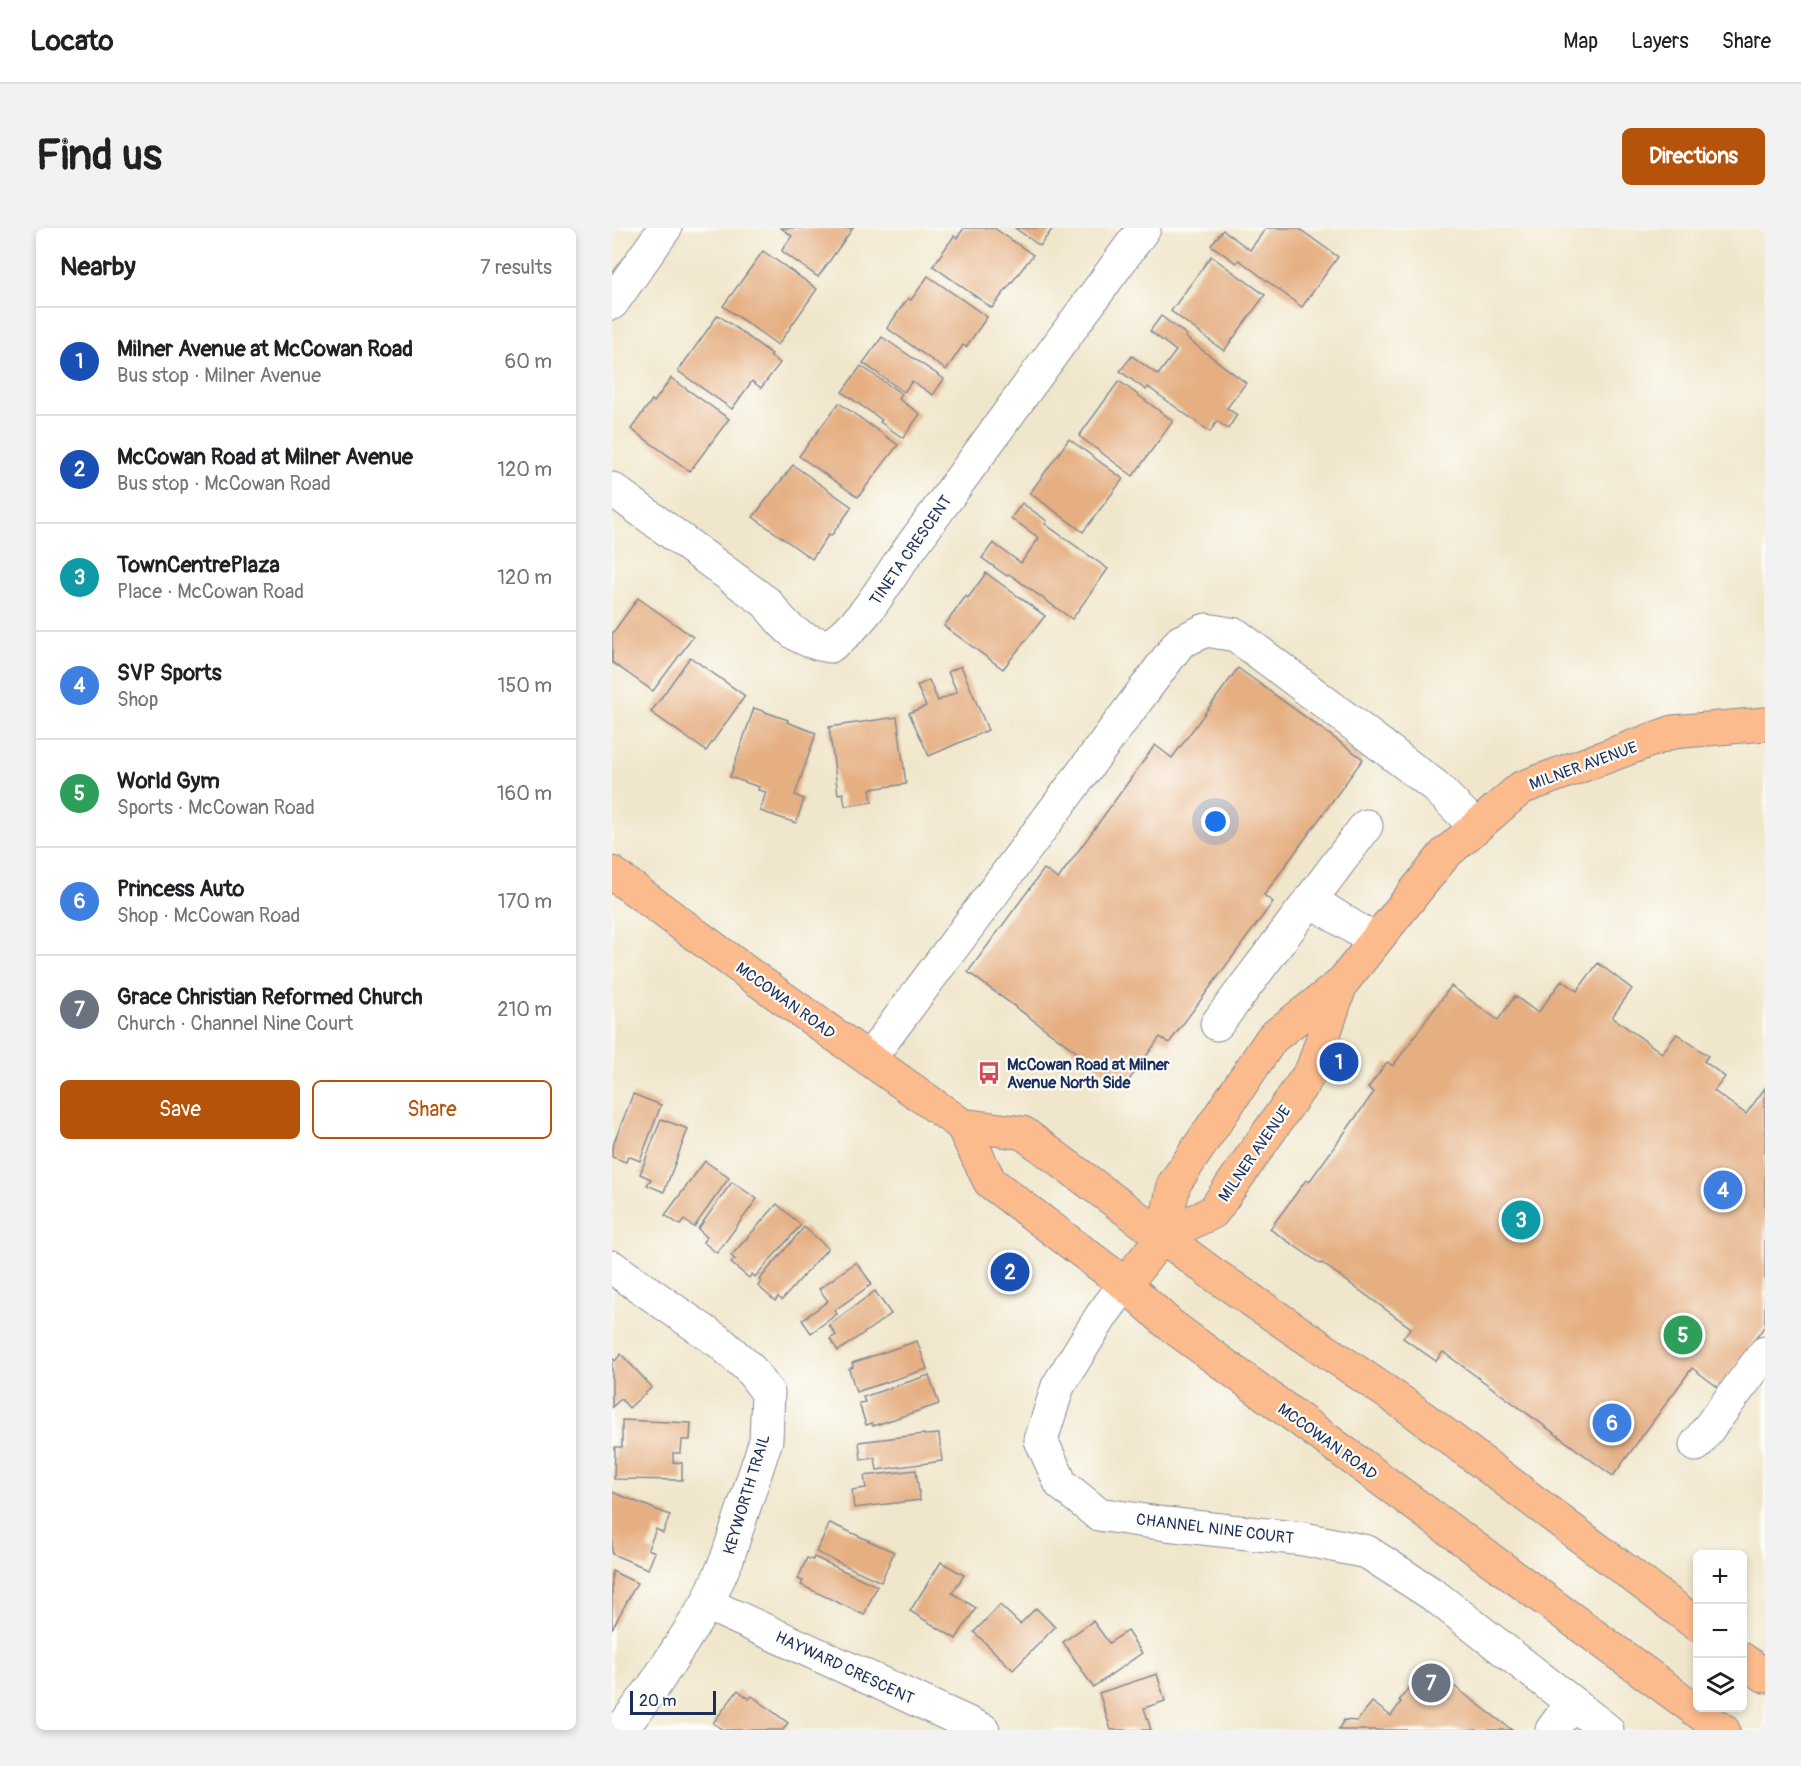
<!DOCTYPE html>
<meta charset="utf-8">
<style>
:root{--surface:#fff;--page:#f2f2f2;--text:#202124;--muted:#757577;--line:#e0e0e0;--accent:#b45309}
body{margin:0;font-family:Pangolin,sans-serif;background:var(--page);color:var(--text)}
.controls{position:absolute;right:18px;bottom:18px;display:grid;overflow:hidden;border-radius:9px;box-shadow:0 3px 9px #0003}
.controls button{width:54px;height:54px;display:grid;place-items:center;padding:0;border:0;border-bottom:2px solid var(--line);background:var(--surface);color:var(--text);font:30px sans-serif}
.scale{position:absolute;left:18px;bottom:15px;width:86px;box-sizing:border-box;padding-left:6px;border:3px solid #1b2f5e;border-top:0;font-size:16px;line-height:21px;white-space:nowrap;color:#1b2f5e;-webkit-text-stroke:4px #fdfcf7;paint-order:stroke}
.you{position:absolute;left:604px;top:594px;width:21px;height:21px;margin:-15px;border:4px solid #fff;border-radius:50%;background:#1a73e8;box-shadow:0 0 0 9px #1a73e833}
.badge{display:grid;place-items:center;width:39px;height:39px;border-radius:50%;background:var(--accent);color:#fff;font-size:20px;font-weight:700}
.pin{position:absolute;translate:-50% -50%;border:3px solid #fff;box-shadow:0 2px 6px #0006}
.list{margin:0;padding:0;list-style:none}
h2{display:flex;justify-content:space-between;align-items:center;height:78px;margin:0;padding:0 24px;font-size:26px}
h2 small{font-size:20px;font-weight:400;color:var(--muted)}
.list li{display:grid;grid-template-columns:39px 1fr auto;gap:18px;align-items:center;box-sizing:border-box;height:108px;padding:0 24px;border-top:2px solid var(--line)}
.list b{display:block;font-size:22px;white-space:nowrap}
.list p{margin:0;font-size:20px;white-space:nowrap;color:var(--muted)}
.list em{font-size:20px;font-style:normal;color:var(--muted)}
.actions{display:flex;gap:12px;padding:18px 24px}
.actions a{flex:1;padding:14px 0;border:2px solid var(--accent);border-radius:9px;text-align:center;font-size:21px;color:var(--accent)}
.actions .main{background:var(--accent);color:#fff}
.icon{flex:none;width:33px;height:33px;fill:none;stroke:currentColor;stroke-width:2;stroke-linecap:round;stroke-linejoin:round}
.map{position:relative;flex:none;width:1153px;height:1502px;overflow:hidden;border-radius:9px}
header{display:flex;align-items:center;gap:36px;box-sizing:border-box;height:84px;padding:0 30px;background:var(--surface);border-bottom:2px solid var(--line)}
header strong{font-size:28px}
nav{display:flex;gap:33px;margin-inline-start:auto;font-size:21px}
.intro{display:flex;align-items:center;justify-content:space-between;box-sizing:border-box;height:144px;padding:0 36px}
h1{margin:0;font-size:42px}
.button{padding:15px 27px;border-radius:9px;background:var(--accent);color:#fff;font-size:21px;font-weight:700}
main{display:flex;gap:36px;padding:0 36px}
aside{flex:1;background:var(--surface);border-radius:9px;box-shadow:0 3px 9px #0003}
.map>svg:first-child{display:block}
.building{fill:#e5af82}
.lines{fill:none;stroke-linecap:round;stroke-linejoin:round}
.minor-casing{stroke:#868a94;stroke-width:35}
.major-casing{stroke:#868a94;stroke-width:35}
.minor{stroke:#fff;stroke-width:33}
.major{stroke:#fbbb8d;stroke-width:33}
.labels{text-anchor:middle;stroke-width:4.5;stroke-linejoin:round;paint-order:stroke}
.street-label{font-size:16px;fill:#1b2f5e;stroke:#fdfcf7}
.poi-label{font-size:16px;font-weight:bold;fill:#1b2f5e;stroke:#fdfcf7;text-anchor:start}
</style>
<header>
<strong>Locato</strong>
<nav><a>Map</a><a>Layers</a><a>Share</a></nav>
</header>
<div class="intro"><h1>Find us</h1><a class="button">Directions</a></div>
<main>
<aside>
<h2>Nearby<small>7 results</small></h2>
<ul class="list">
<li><span class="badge" style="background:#1a4fb4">1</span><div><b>Milner Avenue at McCowan Road</b><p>Bus stop · Milner Avenue</p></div><em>60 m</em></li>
<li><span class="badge" style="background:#1a4fb4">2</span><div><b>McCowan Road at Milner Avenue</b><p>Bus stop · McCowan Road</p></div><em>120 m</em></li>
<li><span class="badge" style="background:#0f9aa8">3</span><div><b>TownCentrePlaza</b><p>Place · McCowan Road</p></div><em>120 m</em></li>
<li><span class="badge" style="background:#3f7fe0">4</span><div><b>SVP Sports</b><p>Shop</p></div><em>150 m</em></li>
<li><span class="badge" style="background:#2e9e5b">5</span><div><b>World Gym</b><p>Sports · McCowan Road</p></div><em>160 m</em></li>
<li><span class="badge" style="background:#3f7fe0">6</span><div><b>Princess Auto</b><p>Shop · McCowan Road</p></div><em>170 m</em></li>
<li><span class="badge" style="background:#6b7280">7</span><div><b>Grace Christian Reformed Church</b><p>Church · Channel Nine Court</p></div><em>210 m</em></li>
</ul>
<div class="actions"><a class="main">Save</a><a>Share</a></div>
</aside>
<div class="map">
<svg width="1153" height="1502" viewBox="0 0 1153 1502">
<rect width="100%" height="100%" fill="#fdfcf7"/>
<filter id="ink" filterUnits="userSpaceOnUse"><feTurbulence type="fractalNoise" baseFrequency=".0167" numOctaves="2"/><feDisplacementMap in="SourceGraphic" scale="12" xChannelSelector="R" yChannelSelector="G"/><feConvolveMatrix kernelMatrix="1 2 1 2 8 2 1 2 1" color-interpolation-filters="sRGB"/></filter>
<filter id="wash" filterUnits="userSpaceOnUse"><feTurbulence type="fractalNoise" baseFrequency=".008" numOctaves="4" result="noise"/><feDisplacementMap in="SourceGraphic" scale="24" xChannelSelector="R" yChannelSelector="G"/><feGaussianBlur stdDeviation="1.35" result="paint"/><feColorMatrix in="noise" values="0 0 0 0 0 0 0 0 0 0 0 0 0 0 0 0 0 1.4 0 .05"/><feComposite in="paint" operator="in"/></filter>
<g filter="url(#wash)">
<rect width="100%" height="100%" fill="#f0e6cb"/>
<g id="blocks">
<g class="building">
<polygon points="169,0 241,0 206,49 171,24 170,22 180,8"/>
<polygon points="352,0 382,0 421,27 380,80 321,38 342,8 345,10"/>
<polygon points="403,0 441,0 428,18"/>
<polygon points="654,0 686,0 726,29 690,79 627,32 624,35 599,17 611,2 638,22"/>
<polygon points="151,23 205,61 166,117 111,78"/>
<polygon points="599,28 653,67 612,123 559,83"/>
<polygon points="316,48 375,89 354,119 351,117 334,142 275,100 296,70 299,72"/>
<polygon points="106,87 160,126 158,128 168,135 149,160 140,153 120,181 66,143"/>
<polygon points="549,88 575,107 573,109 634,155 615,180 625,187 616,201 605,193 598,204 536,159 534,162 508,143 520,128 546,147 564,123 538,103"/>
<polygon points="270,109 332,151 321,167 300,153 292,164 251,135"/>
<polygon points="249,138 290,166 287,171 308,186 291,210 268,194 270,192 230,164"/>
<polygon points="59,150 117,191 78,243 19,201 40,172 42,174"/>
<polygon points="507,153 561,193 521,248 467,208"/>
<polygon points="227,175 286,217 246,269 187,228"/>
<polygon points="457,211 511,251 471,304 418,265"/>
<polygon points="181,237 240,279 219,308 217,306 200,331 141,289"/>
<polygon points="410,275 435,293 433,296 496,341 460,391 397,346 395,348 370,330 381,315 409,335 427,310 399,290"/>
<polygon points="374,345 433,388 391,441 332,398 354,368 356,370"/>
<polygon points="26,370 81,409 41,463 0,434 0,406"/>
<polygon points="78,429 133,468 94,523 39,484"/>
<polygon points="349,438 376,502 317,528 297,485 314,478 305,458 317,452 326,473 345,464 336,444"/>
<polygon points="626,440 751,531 652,667 661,674 557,815 548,809 512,859 356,744 432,641 446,651 543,517 560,530"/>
<polygon points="142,480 176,492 175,494 204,505 183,567 192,571 184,595 148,583 154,564 146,562 147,559 118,549"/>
<polygon points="285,489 294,556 258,561 260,574 233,578 231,565 226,566 217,499"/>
<polygon points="986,735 1020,761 1000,789 1050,825 1065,806 1075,813 1096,828 1092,833 1113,849 1102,863 1134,886 1153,860 1153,1098 1107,1160 1080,1140 1001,1248 831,1124 824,1133 791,1110 799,1100 710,1035 709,1036 658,1001 694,952 697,954 762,864 756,860 775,834 781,838 839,758 886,792 903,768 926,785 950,752 965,763"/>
<polygon points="21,866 49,877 28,933 16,928 14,934 0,929 0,920"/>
<polygon points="49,891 76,901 52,964 35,957 39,951 28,946"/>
<polygon points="93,933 117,950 82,999 72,992 68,997 53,987"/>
<polygon points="120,954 145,971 105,1025 91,1014 95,1009 86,1001"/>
<polygon points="165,976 189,997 143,1049 140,1046 137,1050 119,1035 123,1031 119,1028"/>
<polygon points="192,999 216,1020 170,1072 166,1069 163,1073 146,1058 149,1054 147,1052"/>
<polygon points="244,1034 260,1056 223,1082 225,1086 199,1105 190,1092 216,1073 207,1061"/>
<polygon points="263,1063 279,1086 226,1123 218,1111 224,1107 217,1097"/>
<polygon points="305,1113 315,1141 244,1164 237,1141 241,1139 240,1135"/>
<polygon points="9,1126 40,1159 17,1180 9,1171 0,1179 0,1130 3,1133"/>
<polygon points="317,1147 327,1176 261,1198 260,1195 254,1197 247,1175 253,1174 251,1169"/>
<polygon points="10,1192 79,1195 78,1212 70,1212 69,1225 61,1225 61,1234 70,1235 70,1252 2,1251 3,1219 10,1219"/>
<polygon points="312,1206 312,1207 327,1206 330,1233 265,1242 263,1230 249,1232 247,1214"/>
<polygon points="304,1242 308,1272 242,1280 240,1262 254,1260 252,1248"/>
<polygon points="0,1264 58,1287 51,1305 44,1301 36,1321 43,1324 36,1341 0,1326"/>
<polygon points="218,1295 282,1324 269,1354 204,1324"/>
<polygon points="202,1329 265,1358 252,1387 189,1357 191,1353 186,1351 195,1330 201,1332"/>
<polygon points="329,1334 352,1347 340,1365 364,1380 344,1411 298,1383"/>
<polygon points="0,1343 25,1355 0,1401"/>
<polygon points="388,1377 408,1396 424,1380 443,1399 401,1442 362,1404"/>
<polygon points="481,1393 497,1415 515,1403 530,1425 481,1459 451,1414"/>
<polygon points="814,1437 900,1502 726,1502 732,1492 745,1493 760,1474 779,1488 789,1474 787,1473"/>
<polygon points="545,1446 553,1473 532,1480 539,1502 499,1502 487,1465"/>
<polygon points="126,1462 137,1471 140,1468 176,1495 171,1502 111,1502 101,1495"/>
</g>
</g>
</g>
<g filter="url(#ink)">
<use href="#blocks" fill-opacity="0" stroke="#868a94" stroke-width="1.5"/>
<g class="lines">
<g class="minor-casing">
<g id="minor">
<polyline points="0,75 53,0"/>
<path d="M 0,261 L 155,375 C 174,401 186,413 218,418 C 251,394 266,367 288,334 L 532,0"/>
<polyline points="698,672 763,713"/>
<polyline points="605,796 754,598"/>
<polyline points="257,831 568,414 594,402 624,407 823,558 864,599"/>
<polyline points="0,1039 109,1115 138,1141 156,1165 154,1212 115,1331 95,1376 42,1458 9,1502"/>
<polyline points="513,1056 490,1087 446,1158 429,1212 449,1256 486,1286 554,1296 692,1311 755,1324 823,1368 995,1502"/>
<polyline points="1084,1217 1153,1125"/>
<polyline points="95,1376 371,1502"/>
<polyline points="940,1502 960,1475"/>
</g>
</g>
<g class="major-casing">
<g id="major">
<polyline points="0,645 137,746 350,897 411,905 601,1046 798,1180 1086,1397"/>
<polyline points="350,897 378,954 513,1056 557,1096 1111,1502"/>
<polyline points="551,1008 562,956 660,810 729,756 833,626 909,560 1061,504 1153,496"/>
<polyline points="513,1056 551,1008 601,984 700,842 729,756"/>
<polyline points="1130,1431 1153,1448"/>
</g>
</g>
<use href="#minor" class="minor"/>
<use href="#major" class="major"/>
</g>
</g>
<defs>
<g id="bus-bare" transform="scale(1.8)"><path d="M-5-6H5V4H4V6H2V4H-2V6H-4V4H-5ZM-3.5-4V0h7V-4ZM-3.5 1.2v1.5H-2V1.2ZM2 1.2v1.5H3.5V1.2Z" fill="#d1495b" stroke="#fdfcf7" stroke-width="2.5" paint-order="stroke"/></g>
</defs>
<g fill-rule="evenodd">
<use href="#bus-bare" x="377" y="845"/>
</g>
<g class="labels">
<g class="street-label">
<text transform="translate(298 322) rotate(-55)" y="6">TINETA CRESCENT</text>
<text transform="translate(971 537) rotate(-20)" y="6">MILNER AVENUE</text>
<text transform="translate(174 772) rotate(36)" y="6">MCCOWAN ROAD</text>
<text transform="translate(642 925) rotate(-55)" y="6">MILNER AVENUE</text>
<text transform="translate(716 1213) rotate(36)" y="6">MCCOWAN ROAD</text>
<text transform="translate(134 1266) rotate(-73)" y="6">KEYWORTH TRAIL</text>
<text transform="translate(603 1300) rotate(7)" y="6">CHANNEL NINE COURT</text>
<text transform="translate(233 1439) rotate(25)" y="6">HAYWARD CRESCENT</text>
</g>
<g class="poi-label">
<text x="395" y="842">McCowan Road at Milner<tspan x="395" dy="18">Avenue North Side</tspan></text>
</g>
</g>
</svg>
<div class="controls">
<button>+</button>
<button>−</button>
<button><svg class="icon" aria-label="layers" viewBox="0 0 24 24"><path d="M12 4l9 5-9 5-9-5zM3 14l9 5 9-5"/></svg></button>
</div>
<div class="scale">20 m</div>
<div class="you"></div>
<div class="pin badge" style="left:727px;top:834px;background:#1a4fb4">1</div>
<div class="pin badge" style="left:398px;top:1044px;background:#1a4fb4">2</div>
<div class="pin badge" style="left:909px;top:992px;background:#0f9aa8">3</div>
<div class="pin badge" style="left:1111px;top:962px;background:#3f7fe0">4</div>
<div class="pin badge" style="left:1071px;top:1107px;background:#2e9e5b">5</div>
<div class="pin badge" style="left:1000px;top:1195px;background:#3f7fe0">6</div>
<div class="pin badge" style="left:819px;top:1455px;background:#6b7280">7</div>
</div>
</main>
